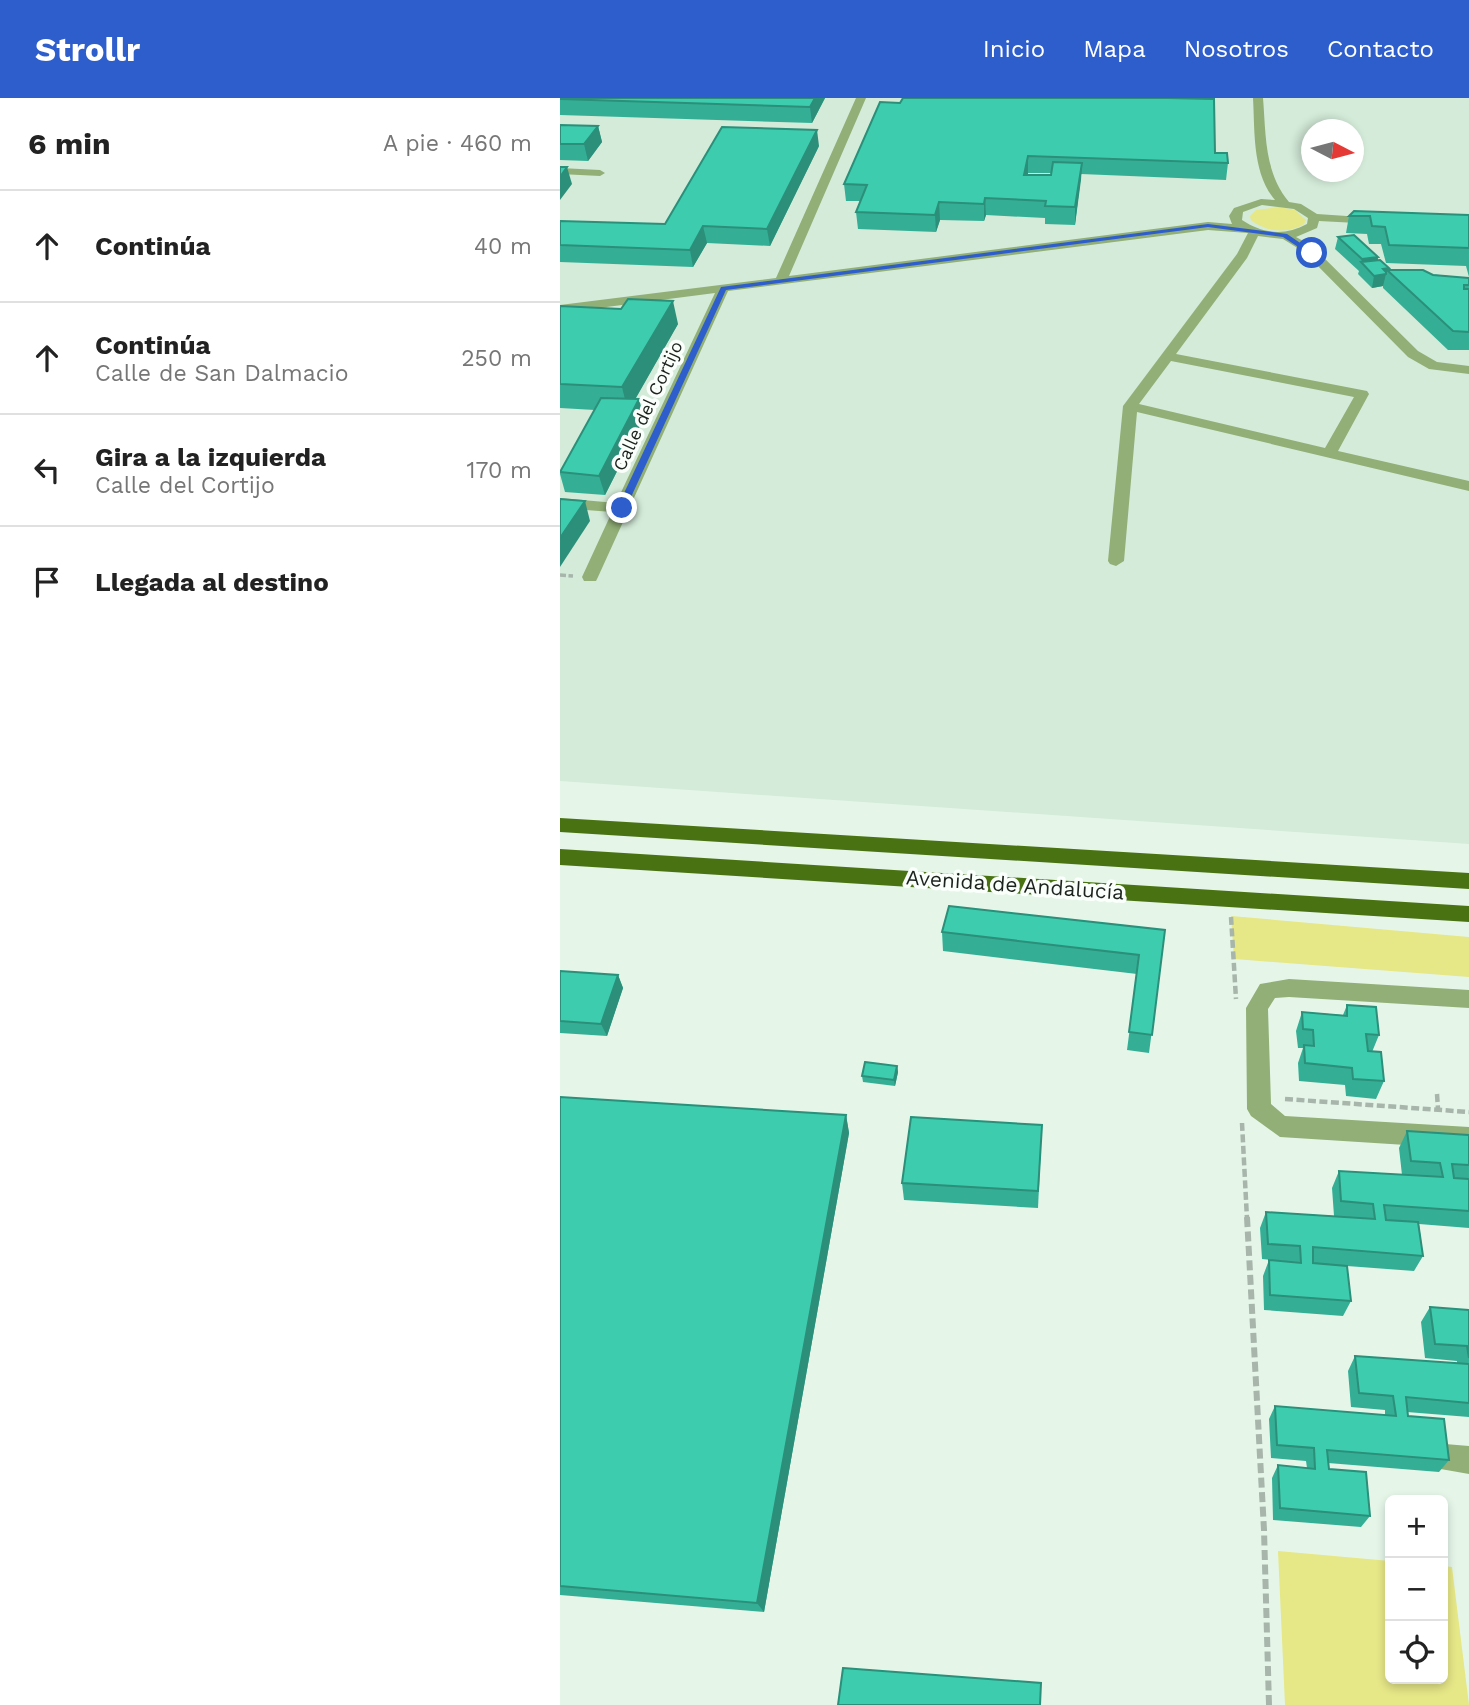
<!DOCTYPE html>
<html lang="es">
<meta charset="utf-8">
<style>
:root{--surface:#fff;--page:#f6f6f6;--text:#222;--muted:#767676;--line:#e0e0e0;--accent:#2e5dcc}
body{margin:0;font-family:"Work Sans",sans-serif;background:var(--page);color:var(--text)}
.controls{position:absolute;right:21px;bottom:21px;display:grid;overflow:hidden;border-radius:10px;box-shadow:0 4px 10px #0003}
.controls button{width:63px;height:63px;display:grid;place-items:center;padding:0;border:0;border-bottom:2px solid var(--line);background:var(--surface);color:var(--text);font:35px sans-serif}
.compass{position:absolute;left:741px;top:21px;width:63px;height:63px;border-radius:50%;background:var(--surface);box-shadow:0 4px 10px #0003;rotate:96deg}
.stop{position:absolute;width:21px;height:21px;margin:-16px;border:5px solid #2e5dcc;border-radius:50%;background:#fff}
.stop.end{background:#2e5dcc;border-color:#fff;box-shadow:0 2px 7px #0008}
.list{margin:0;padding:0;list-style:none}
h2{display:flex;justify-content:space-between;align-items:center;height:91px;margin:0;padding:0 28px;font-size:30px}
h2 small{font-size:23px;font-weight:400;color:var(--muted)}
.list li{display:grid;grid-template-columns:46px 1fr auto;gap:21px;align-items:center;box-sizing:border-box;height:112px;padding:0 28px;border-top:2px solid var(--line)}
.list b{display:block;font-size:26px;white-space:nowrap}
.list p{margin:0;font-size:23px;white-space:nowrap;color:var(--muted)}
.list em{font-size:23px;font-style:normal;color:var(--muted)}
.icon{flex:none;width:38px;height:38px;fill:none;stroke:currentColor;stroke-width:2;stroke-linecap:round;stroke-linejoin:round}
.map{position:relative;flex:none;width:909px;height:1607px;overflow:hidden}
header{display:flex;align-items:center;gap:42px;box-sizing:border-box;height:98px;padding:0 35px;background:var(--accent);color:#fff}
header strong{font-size:33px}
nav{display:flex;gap:38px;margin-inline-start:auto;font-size:24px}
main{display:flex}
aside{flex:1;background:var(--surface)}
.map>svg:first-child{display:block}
.built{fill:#d4ebd9;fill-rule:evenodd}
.green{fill:#e6e787}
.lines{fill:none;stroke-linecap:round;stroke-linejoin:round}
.path-far2{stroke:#a7b5aa;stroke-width:3.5;stroke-dasharray:6 2.5;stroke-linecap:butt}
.path-far1{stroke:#a7b5aa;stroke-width:4.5;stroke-dasharray:8 3.5;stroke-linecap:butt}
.path{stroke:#a7b5aa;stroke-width:6;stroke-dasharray:10 4.5;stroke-linecap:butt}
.minor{fill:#91af76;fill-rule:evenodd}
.major{fill:#497213;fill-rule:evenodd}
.wall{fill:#34af96;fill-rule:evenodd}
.shaded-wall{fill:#2b8f7a}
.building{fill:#3dccae;stroke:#2b8f7a;stroke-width:2}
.route{fill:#2e5dcc}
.labels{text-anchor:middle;stroke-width:7;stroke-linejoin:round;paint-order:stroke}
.far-street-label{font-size:18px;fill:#1c221d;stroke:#fbfffc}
.street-label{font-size:21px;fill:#1c221d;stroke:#fbfffc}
</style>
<header>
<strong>Strollr</strong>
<nav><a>Inicio</a><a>Mapa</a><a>Nosotros</a><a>Contacto</a></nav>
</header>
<main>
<aside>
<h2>6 min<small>A pie · 460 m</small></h2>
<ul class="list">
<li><svg class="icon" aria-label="ahead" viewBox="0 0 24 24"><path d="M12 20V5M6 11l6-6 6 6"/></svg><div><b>Continúa</b></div><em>40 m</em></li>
<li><svg class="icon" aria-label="ahead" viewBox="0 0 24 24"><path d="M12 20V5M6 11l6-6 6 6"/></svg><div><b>Continúa</b><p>Calle de San Dalmacio</p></div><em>250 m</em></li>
<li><svg class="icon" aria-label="left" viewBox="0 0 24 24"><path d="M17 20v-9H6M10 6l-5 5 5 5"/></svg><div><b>Gira a la izquierda</b><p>Calle del Cortijo</p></div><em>170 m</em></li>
<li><svg class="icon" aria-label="arrive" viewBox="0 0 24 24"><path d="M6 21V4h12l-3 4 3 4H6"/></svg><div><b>Llegada al destino</b></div></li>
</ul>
</aside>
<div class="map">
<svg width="909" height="1607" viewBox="0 0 909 1607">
<rect width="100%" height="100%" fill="#e5f6e9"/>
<path class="built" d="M 0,0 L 909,0 L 909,746 L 0,683 ZM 752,32 L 794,32 L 794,74 L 752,74 Z"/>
<g class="green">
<path d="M 719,109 L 735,112 L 746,122 L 744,126 C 729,136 705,134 691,122 L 690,118 L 696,112 Z"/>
<polygon points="671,818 909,839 909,879 674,861"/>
<polygon points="718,1453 830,1463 830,1581 883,1581 883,1468 892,1469 909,1607 725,1607"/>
</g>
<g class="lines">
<polyline class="path-far2" points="0,477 13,478"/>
<g class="path-far1">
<polyline points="671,819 676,901"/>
<polyline points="877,996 878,1011"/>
<polyline points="725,1001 909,1014"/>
<polyline points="682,1025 687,1121"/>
</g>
<polyline class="path" points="687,1119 704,1432 709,1607"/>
<g class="minor">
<path d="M 296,0 L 306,0 L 229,178 L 648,124 L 672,126 L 669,118 L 674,110 L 701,101 L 715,102 C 692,75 695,33 693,0 L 703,0 C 706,36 704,74 729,104 L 741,106 L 757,116 L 816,120 L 822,123 L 816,126 L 759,123 L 757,130 L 736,139 L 752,148 L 858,253 L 877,264 L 909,268 L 909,276 L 869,271 L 848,259 L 744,154 L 723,141 L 698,138 L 687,160 L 616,256 L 807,293 L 809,296 L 778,353 L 909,383 L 909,393 L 577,314 L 564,463 L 556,468 L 550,466 L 548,463 L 563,308 L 677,156 L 688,135 L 648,132 L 168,193 L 38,479 L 36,483 L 24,483 L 22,479 L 52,414 L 0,410 L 0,400 L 56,405 L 155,195 L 0,215 L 0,207 L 216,180 ZM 702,107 L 734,111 L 748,120 L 747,126 C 725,138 703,136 682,122 L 683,114 ZM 611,263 L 794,299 L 765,350 L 579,306 Z"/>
<polygon points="0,70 40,72 45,75 40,78 0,76"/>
<polygon points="729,881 909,892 909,910 729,899 715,900 708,911 711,1006 725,1018 909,1029 909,1051 720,1039 691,1018 687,1011 686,910 700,886"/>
<polygon points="885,1346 909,1348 909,1376 875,1370 871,1360 875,1350"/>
</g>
<g class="major">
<polygon points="0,720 909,775 909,791 0,734"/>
<polygon points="0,751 909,808 909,824 0,767"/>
</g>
</g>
<g class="wall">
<polygon points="0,0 265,0 252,25 0,17"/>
<path d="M 343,0 L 633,0 L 655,55 L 668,65 L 666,82 L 521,76 L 515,127 L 485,126 L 485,120 L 426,117 L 424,123 L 380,122 L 376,134 L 298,131 L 296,114 L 300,103 L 286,103 L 284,86 L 340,5 ZM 468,75 L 491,75 L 491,77 L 468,77 Z"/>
<polygon points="0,27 38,28 42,44 28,63 0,62"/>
<polygon points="259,48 210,148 147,145 133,169 0,164 0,123 105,126"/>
<polygon points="909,117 909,179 906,168 826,165 821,146 809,146 807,136 786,135 789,118"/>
<polygon points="778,139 818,159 818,162 829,170 829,172 909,180 909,252 888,252 823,190 823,188 812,190 798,176 799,173 775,151"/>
<polygon points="0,208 118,226 75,301 84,320 45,397 5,394 0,376 0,374 35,312 0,310"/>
<polygon points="605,832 589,955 567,952 577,876 383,853 382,834"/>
<polygon points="0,873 58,877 63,890 47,938 0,935"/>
<polygon points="787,907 819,937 812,954 824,983 816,1001 786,998 785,987 739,983 738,965 743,950 738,950 736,933 742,914 783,917"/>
<polygon points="337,968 338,974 335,988 303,984 302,978"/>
<polygon points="0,999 286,1017 289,1035 204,1514 0,1497"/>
<polygon points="482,1027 478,1110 344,1102 342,1085"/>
<polygon points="847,1033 909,1037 909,1130 859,1126 863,1158 854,1173 787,1168 791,1203 783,1218 704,1212 703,1178 709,1162 734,1164 702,1161 700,1130 706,1114 774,1118 772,1090 779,1073 842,1077 839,1050"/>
<polygon points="870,1209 909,1212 909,1319 847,1314 848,1318 889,1362 879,1374 768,1365 769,1371 810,1418 801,1429 713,1422 712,1380 718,1367 747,1370 746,1363 711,1360 709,1321 715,1308 825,1317 825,1312 791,1309 788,1273 795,1258 897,1265 897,1263 865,1260 861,1224"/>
</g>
<g class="shaded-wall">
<polygon points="255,0 265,0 252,25 250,9"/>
<polygon points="38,28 42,44 28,63 24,46"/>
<polygon points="257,32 259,48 210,148 207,131"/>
<polygon points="468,58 468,75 464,93 464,77"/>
<polygon points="522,65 521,82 515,127 515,109"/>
<polygon points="7,69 12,86 0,102 0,79"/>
<polygon points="425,100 426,117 424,123 424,106"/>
<polygon points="379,104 380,122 376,134 375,117"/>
<polygon points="143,128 147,145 133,169 130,152"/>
<polygon points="818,159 816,171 801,164 802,161"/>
<polygon points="829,170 828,173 827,172 823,188 812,190 814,178 823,171"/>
<polygon points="113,203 118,226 68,314 62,289"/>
<polygon points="79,301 84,320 45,397 39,378"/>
<polygon points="25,403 30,423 0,469 0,440"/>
<polygon points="58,877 63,890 47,938 41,926"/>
<polygon points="337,968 338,974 335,988 334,982"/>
<polygon points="286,1017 289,1035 204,1514 197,1505"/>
</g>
<g class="building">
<polygon points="0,0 255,0 250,9 0,1"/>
<polygon points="343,0 608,0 654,1 655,55 667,55 668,65 468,58 464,77 491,77 493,64 522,65 515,109 485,108 486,103 425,100 424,106 379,104 375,117 296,114 307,87 284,86 320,4 340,5"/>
<polygon points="0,27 38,28 24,46 0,46"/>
<polygon points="162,29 257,32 207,131 143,128 130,152 0,147 0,123 105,126"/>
<polygon points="0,69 7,69 0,79"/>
<polygon points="794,113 909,117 909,150 829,147 825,129 812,128 810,118 789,118"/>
<polygon points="794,137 818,159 802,161 778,139"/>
<polygon points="820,162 829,170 823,171 826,174 826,176 814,178 801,164"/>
<polygon points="827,172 863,172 873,177 909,180 909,187 904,187 904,191 909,191 909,234 893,233"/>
<polygon points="68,201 113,203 62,289 0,286 0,208 61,211"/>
<polygon points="41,300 79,301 39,378 0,374"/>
<polygon points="0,401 25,403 0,440"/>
<polygon points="389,808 605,832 592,937 569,934 579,857 382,834"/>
<polygon points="0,873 58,877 41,926 0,923"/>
<polygon points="787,907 816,909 819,937 806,936 808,953 821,954 824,983 793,981 792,970 745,965 744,947 754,948 753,932 743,931 742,914 787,918"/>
<polygon points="305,964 337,968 334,982 302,978"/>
<polygon points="0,999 286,1017 197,1505 0,1488"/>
<polygon points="351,1019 482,1027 478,1093 342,1085"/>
<polygon points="847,1033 909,1037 909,1067 892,1066 894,1080 909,1081 909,1113 824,1107 826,1122 858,1124 863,1158 753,1149 753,1165 787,1168 791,1203 710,1197 709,1162 741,1165 740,1148 708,1146 706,1114 815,1121 813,1106 781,1103 779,1073 883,1079 880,1065 851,1063"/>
<polygon points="870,1209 909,1212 909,1260 907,1248 875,1246"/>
<polygon points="795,1258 909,1266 909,1305 846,1299 848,1318 884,1321 889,1362 767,1352 769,1371 806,1374 810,1418 720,1410 718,1367 755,1371 754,1350 717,1347 715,1308 836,1318 833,1298 799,1295"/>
<polygon points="283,1570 481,1585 480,1607 278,1607"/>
</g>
<polygon class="route" points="648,126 727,136 755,155 749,156 723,139 648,129 166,192 66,410 62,413 57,410 161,189"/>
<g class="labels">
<g class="far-street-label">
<text transform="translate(88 308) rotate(-65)" y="6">Calle del Cortijo</text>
</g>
<g class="street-label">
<text transform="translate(455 787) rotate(4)" y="7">Avenida de Andalucía</text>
</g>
</g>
</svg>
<div class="controls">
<button>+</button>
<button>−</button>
<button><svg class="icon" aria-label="locate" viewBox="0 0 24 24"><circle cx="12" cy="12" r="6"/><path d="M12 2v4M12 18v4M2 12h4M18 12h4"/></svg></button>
</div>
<svg class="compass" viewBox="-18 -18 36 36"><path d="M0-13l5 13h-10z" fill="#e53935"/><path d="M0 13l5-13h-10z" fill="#767676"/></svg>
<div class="stop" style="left:752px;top:155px"></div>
<div class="stop end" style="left:62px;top:410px"></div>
</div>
</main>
